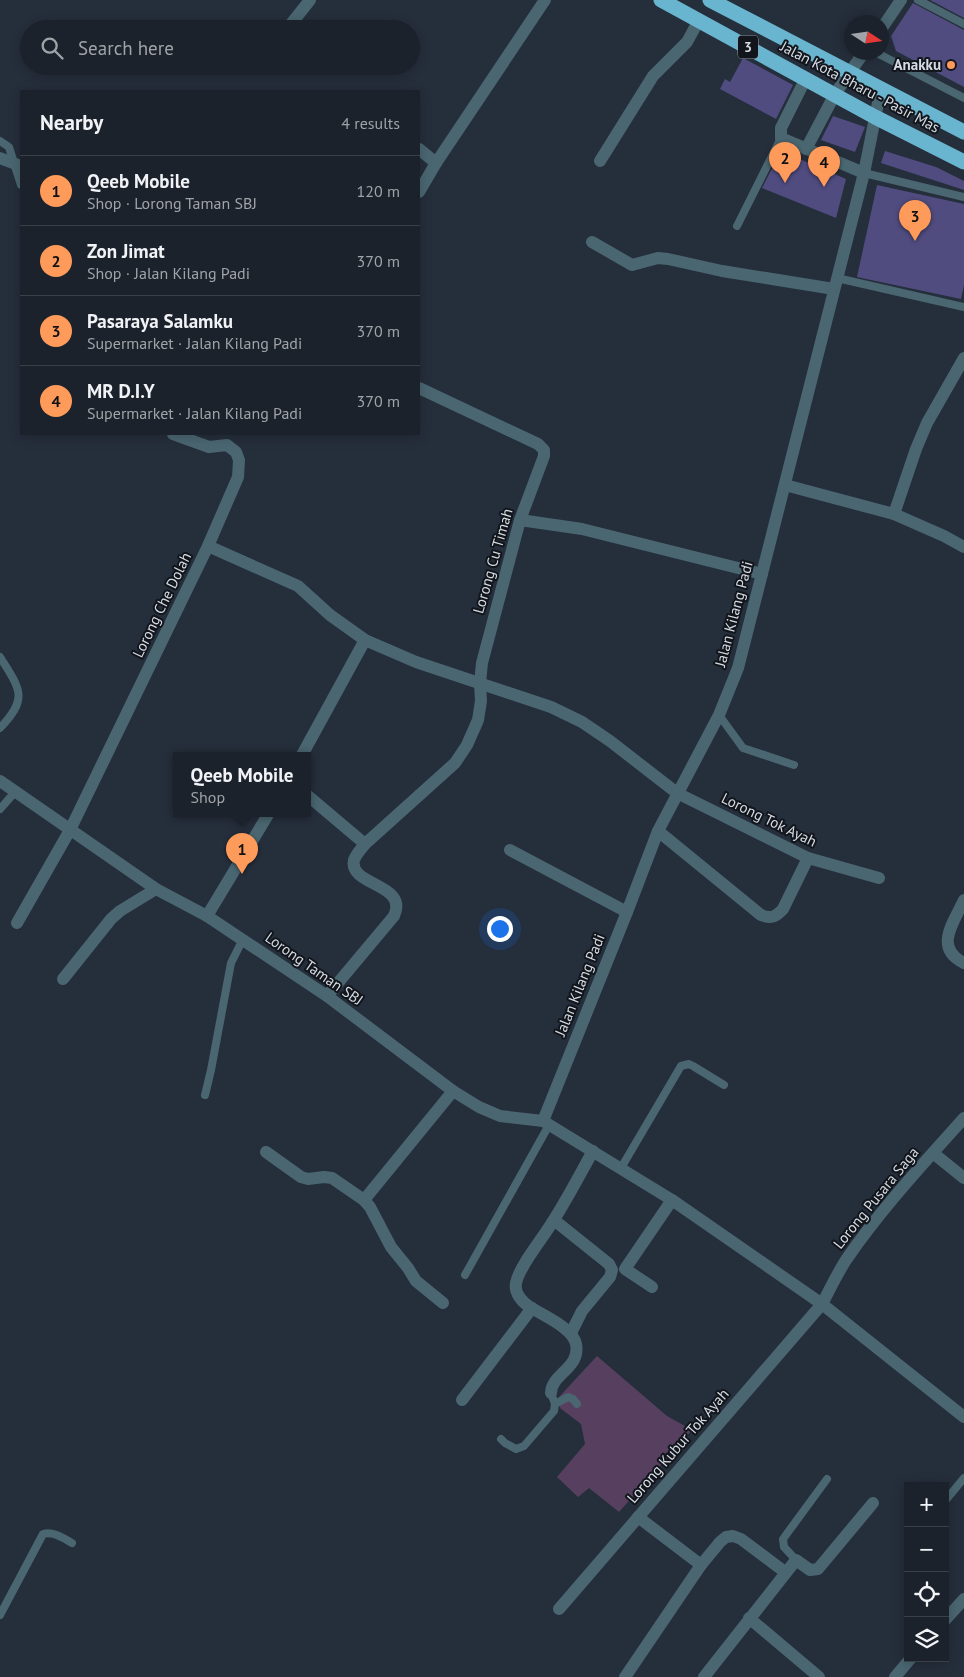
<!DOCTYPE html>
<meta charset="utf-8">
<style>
:root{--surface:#1c222c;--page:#252a34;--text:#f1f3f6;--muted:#a0a4a9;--line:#3a3f48;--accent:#ff9b5a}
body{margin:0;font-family:"PT Sans",sans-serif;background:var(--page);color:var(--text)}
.controls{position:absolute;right:15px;bottom:15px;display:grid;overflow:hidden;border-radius:0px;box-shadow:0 2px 12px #0003}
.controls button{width:45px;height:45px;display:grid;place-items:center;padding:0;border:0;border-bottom:1px solid var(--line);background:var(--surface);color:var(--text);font:25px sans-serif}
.compass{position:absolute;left:844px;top:15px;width:45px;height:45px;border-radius:50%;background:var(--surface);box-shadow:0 2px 12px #0003;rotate:102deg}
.you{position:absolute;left:499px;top:928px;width:18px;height:18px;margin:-12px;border:4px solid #fff;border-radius:50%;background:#1a73e8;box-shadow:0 0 0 8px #1a73e833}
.badge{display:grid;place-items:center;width:32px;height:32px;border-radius:50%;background:var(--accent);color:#111;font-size:16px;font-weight:700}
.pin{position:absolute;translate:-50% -41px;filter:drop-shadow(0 1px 2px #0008)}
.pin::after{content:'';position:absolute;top:26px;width:18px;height:15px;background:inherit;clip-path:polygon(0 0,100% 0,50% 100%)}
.popup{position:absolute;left:173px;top:752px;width:138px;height:65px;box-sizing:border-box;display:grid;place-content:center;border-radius:0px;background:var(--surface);filter:drop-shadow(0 1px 4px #0005);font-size:16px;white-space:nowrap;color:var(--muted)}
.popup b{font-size:19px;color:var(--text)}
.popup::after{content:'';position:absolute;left:50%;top:100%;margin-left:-10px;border:10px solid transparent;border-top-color:var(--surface)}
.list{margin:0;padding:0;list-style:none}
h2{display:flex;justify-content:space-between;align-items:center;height:65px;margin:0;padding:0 20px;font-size:21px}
h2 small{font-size:16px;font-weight:400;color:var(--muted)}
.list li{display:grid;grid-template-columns:32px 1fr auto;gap:15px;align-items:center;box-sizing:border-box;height:70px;padding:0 20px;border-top:1px solid var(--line)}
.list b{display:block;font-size:19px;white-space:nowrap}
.list p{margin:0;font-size:16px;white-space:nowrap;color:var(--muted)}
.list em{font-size:16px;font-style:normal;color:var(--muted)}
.icon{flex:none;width:28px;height:28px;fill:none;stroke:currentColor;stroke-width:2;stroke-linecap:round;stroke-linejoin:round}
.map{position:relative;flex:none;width:964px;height:1677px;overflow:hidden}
.search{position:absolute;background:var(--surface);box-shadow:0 2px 12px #0003;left:20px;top:20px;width:400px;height:55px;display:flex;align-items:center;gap:12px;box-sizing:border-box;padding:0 18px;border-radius:28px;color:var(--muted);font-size:19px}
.panel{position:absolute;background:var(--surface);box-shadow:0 2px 12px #0003;left:20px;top:90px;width:400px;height:345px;border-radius:0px}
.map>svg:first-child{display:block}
.green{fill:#57405f}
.building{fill:#504c80}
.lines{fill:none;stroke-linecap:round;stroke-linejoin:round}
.lane{stroke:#4a6671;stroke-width:8}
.street{stroke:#4a6671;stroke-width:12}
.highway{stroke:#69b4cf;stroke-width:15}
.poi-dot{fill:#ff9b5a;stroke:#12161c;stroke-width:2}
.labels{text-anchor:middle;stroke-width:4;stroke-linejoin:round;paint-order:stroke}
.shield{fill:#12161c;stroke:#9aa0a7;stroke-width:1}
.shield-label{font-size:14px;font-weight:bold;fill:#d5dbe3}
.poi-label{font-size:15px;font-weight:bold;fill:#d5dbe3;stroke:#12161c;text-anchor:end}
.street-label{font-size:15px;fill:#d5dbe3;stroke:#12161c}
</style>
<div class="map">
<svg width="964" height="1677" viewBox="0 0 964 1677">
<rect width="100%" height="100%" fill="#252e3b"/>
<polygon class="green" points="597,1356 667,1416 692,1430 619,1512 589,1488 578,1497 557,1477 585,1444 581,1424 560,1408 559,1397"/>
<g class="building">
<polygon points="930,0 964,0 964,18"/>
<polygon points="913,3 964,30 964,87 896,51 891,36"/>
<polygon points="743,58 793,85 776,119 720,89 725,79 730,82"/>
<polygon points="833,116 865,127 855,152 821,140"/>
<polygon points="781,151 846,179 836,218 762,188"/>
<polygon points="885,151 936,167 964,181 964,190 881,163"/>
<polygon points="877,185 964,204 964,285 961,299 857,277"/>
</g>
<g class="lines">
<g class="lane">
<polyline points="918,0 964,24"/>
<polyline points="875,52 964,98"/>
<polyline points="0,141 9,147 21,185"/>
<polyline points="864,173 964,197"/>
<polyline points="737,226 781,138"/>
<polyline points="837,278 964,307"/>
<polyline points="719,715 743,748 794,765"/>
<path d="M 0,728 C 29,698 20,689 0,657"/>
<polyline points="0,809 15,792"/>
<polyline points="205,1095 211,1070 231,963 243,939"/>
<polyline points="621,1168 681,1066 689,1064 693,1066 724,1085"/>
<polyline points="465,1275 549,1125"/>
<polyline points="555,1404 568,1397 573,1399 577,1404"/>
<polyline points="501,1439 505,1443 516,1449 524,1446 554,1411 555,1404 551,1393"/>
<polyline points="945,1501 964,1478"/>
<polyline points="796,1560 784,1547 783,1539 827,1479"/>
<path d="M 0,1615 L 43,1534 C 53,1531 63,1538 72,1543"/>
</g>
<g class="street">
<polyline points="882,28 901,0"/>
<polyline points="287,29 310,0"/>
<polyline points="806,78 781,128 781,138 864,173"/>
<polyline points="419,149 436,163"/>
<polyline points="806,149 835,94 864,52"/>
<polyline points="0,158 21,166"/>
<polyline points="600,161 653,76 687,42 699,20"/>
<polyline points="419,192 436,163 545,0"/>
<polyline points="592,242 632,265 658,258 668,259 722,271 834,289"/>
<polyline points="785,485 894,514 944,536 964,547"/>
<polyline points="894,514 916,449 927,423 964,358"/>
<polyline points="520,520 582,529 762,574"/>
<polyline points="208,546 298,586 330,615 365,640"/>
<polyline points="302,755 365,640 416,662 551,707 582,722 610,741 677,793 808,858 879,878"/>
<polyline points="0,781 156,889 207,916 327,996 453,1091 479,1107 500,1116 543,1121 672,1200 822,1304 964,1417"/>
<polyline points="307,795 365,844"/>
<path d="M 658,831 L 761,915 C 771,919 776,917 783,909 L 808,858"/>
<polyline points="510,850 627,912"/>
<path d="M 964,900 C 954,922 933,948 964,963"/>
<polyline points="207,916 269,813"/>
<polyline points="17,923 70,830 208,546 238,477 239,460 236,452 227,445 209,447 173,434"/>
<polyline points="63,979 111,919 120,911 156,889"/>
<path d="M 327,996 L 394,916 C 409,883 348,886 354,860 C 356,854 362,848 365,844 L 455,763 L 467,745 L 478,720 L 481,701 L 480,683 L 482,663 L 520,520 L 544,456 L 544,450 L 538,444 L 419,388"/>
<polyline points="543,1121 627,912 658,831 719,715 738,668 864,173 881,88"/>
<polyline points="266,1152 301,1177 308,1179 324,1177 332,1178 364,1200 370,1207 391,1247 408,1268 416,1281 443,1303"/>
<polyline points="933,1153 964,1178"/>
<polyline points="364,1200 453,1091"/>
<polyline points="554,1220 609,1264 612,1270 610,1277 582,1311 571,1333"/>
<polyline points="652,1287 625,1269 672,1200"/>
<path d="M 551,1393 C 551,1374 581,1368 576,1344 C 573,1328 544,1316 530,1307 C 522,1302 514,1293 516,1283 C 519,1266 544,1237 553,1221 C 568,1198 580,1174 593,1151"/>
<polyline points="462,1400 532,1308"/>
<polyline points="638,1517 701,1565"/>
<path d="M 559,1609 L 822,1304 C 830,1289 837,1274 846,1260 C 881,1209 923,1164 964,1118"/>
<polyline points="749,1618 819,1677"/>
<polyline points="945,1620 964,1599"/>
<polyline points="625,1677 701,1565 720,1542 726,1537 733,1536 741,1539 785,1572"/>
<polyline points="704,1677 796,1560 810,1570 818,1569 873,1503"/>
<polyline points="895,1677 911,1658"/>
</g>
<g class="highway">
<polyline points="661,0 875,117 964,162"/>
<polyline points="710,0 964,132"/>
</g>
</g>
<circle class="poi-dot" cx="951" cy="65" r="5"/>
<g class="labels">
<rect class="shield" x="738" y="35.5" width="20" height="23" rx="4"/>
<g class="shield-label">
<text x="748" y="52">3</text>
</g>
<g class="poi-label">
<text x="941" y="70">Anakku</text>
</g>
<g class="street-label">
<text transform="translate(860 87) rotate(28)" y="5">Jalan Kota Bharu - Pasir Mas</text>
<text transform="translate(493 561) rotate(-74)" y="5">Lorong Cu Timah</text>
<text transform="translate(162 605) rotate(-64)" y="5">Lorong Che Dolah</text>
<text transform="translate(734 614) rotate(-75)" y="5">Jalan Kilang Padi</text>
<text transform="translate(769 820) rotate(26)" y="5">Lorong Tok Ayah</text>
<text transform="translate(314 969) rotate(35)" y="5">Lorong Taman SBJ</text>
<text transform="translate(580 985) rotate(-68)" y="5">Jalan Kilang Padi</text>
<text transform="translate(876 1198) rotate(-51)" y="5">Lorong Pusara Saga</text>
<text transform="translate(678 1446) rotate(-49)" y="5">Lorong Kubur Tok Ayah</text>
</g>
</g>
</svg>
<div class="controls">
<button>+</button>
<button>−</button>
<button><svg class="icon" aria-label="locate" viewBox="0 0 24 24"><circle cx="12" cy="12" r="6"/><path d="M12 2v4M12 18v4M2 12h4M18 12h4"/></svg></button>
<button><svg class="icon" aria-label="layers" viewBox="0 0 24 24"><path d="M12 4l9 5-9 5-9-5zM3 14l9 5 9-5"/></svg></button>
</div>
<svg class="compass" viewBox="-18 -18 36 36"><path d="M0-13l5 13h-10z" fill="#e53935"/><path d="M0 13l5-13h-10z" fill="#a0a4a9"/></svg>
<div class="you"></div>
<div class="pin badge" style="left:242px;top:874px">1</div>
<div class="popup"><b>Qeeb Mobile</b>Shop</div>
<div class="pin badge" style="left:785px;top:183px">2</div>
<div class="pin badge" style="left:915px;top:241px">3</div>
<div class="pin badge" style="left:824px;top:187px">4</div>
<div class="search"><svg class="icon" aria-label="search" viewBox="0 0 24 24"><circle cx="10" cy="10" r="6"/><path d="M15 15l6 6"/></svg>Search here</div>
<section class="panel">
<h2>Nearby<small>4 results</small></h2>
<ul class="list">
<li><span class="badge">1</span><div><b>Qeeb Mobile</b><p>Shop · Lorong Taman SBJ</p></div><em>120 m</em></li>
<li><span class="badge">2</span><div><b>Zon Jimat</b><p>Shop · Jalan Kilang Padi</p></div><em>370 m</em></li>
<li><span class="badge">3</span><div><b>Pasaraya Salamku</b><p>Supermarket · Jalan Kilang Padi</p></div><em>370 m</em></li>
<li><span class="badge">4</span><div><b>MR D.I.Y</b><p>Supermarket · Jalan Kilang Padi</p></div><em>370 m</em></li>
</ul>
</section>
</div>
